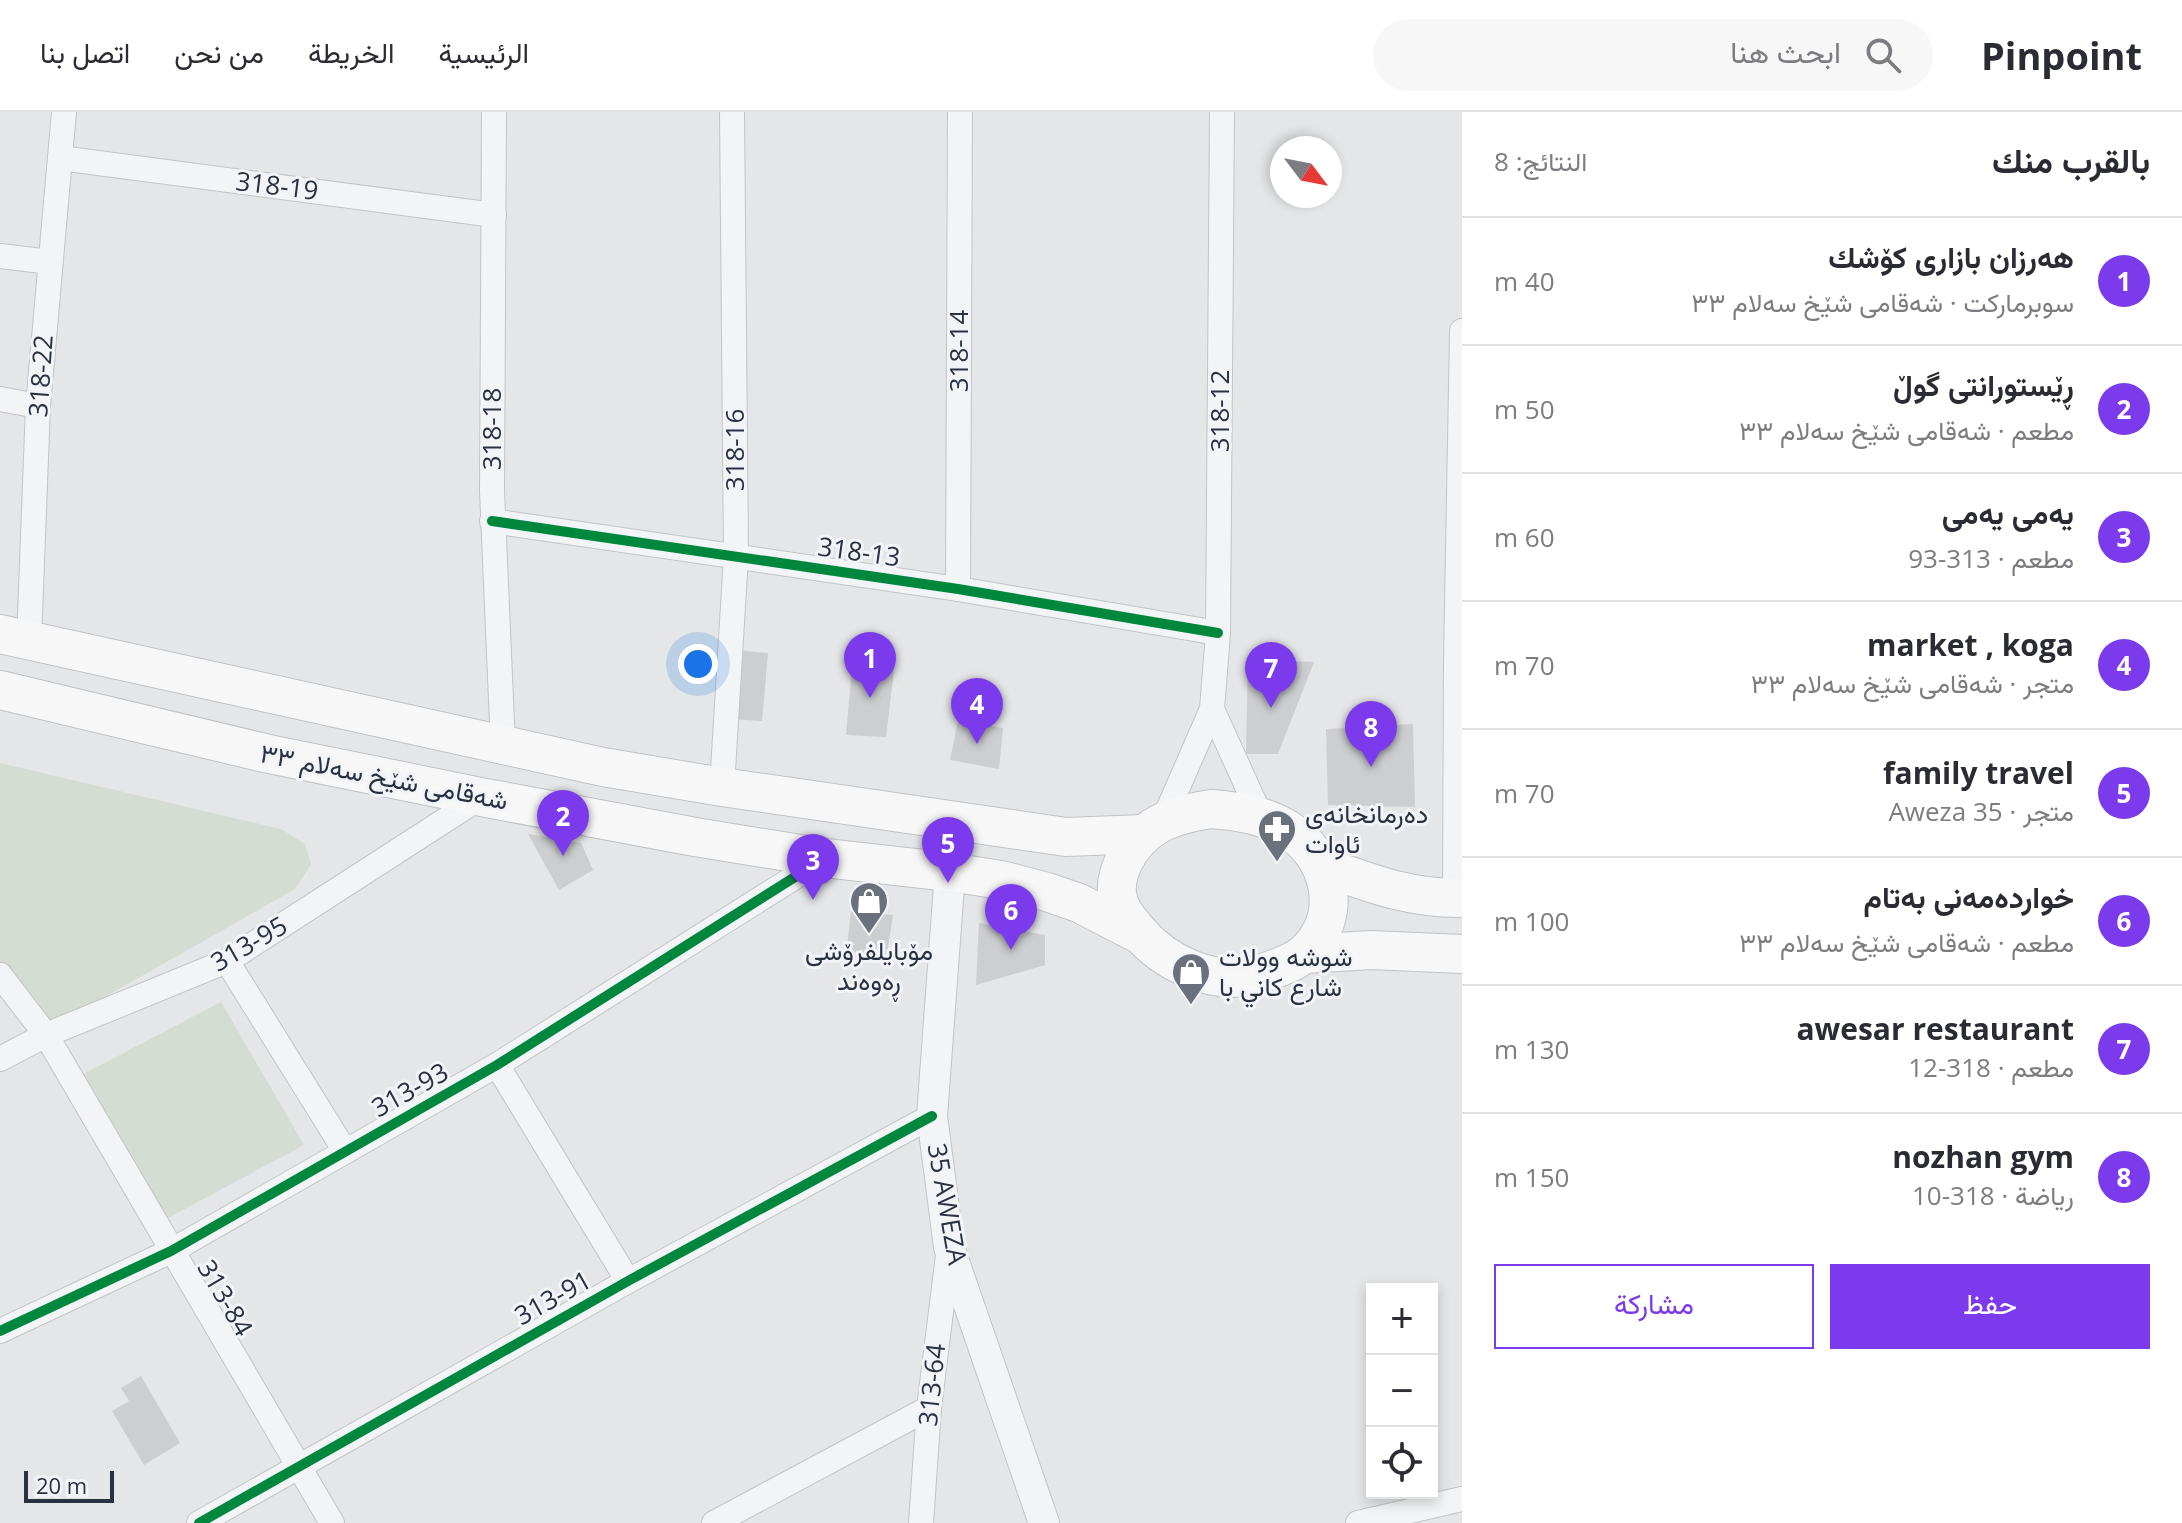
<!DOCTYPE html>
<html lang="ar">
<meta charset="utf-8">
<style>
:root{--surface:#fff;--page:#f7f7f7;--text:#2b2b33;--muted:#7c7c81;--line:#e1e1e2;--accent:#7c3aed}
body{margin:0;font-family:"Open Sans",Vazirmatn,sans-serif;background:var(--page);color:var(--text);direction:rtl}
.controls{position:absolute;right:24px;bottom:24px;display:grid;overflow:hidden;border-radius:0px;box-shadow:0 4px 12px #0003}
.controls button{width:72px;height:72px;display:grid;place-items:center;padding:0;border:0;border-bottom:2px solid var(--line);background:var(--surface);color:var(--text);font:40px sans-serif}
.compass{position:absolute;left:1270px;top:24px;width:72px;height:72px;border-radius:50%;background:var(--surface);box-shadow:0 4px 12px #0003;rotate:122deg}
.scale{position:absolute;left:24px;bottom:20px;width:90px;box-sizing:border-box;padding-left:8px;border:4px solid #2a3242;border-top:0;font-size:22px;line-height:28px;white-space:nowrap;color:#2a3242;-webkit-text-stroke:6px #f2f4f8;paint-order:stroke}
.you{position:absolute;left:698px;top:552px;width:28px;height:28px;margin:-20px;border:6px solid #fff;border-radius:50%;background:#1a73e8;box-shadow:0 0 0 12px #1a73e833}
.badge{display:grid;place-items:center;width:52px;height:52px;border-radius:50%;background:var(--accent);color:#fff;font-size:26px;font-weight:700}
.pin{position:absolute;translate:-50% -66px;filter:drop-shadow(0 2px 4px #0008)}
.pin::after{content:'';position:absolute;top:42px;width:28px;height:24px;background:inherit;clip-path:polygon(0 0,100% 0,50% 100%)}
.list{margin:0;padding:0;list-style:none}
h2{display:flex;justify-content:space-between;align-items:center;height:104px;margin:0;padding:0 32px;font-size:34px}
h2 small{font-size:26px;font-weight:400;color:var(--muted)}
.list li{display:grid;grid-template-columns:52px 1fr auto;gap:24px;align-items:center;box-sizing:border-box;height:128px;padding:0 32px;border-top:2px solid var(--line)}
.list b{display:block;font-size:30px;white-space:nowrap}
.list p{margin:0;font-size:26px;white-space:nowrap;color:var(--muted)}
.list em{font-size:26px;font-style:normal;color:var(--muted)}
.actions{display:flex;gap:16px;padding:24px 32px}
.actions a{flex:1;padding:18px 0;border:2px solid var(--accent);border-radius:0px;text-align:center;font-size:28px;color:var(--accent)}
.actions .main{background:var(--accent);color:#fff}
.icon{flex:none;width:44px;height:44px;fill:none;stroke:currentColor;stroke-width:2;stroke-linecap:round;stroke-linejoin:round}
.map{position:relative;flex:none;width:1462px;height:1411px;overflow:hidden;direction:ltr}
header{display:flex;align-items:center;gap:48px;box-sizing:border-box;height:112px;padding:0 40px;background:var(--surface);border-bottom:2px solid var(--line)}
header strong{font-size:38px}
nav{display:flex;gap:44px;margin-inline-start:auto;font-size:28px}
.search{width:560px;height:72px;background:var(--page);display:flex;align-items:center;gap:20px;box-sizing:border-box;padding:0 28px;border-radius:44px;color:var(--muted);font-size:30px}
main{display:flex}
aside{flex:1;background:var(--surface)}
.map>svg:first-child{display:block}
.green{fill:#d4dcd4}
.building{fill:#ccced0}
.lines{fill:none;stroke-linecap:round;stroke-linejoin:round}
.minor-casing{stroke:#c2c4c6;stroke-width:26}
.tertiary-casing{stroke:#c2c4c6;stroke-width:32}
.primary-casing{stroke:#c0c3c6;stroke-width:40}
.minor{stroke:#f3f4f5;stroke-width:24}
.tertiary{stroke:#f3f4f5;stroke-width:30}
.primary{stroke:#f7f7f7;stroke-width:38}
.cycleway-casing{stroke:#f2f4f8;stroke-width:15}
.cycleway{stroke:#00873e;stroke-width:10}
.labels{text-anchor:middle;stroke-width:6;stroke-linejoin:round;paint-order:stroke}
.street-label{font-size:26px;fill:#2a3242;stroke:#f2f4f8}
.poi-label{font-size:26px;fill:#2a3242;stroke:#f2f4f8;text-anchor:start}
</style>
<header>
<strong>Pinpoint</strong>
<div class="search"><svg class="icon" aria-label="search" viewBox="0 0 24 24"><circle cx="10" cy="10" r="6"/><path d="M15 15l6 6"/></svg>ابحث هنا</div>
<nav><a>الرئيسية</a><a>الخريطة</a><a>من نحن</a><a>اتصل بنا</a></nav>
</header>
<main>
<aside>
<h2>بالقرب منك<small>النتائج: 8</small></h2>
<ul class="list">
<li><span class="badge">1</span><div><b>هەرزان بازاری کۆشك</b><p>سوبرماركت · شەقامی شێخ سەلام ٣٣</p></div><em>40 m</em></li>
<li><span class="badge">2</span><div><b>ڕێستورانتی گوڵ</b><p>مطعم · شەقامی شێخ سەلام ٣٣</p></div><em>50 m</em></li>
<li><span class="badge">3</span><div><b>یەمی یەمی</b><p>مطعم · 313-93</p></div><em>60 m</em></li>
<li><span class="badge">4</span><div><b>market , koga</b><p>متجر · شەقامی شێخ سەلام ٣٣</p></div><em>70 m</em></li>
<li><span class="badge">5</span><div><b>family travel</b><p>متجر · 35 Aweza</p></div><em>70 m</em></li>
<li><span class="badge">6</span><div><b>خواردەمەنی بەتام</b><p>مطعم · شەقامی شێخ سەلام ٣٣</p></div><em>100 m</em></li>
<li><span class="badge">7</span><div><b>awesar restaurant</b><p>مطعم · 318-12</p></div><em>130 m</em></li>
<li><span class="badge">8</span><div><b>nozhan gym</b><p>رياضة · 318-10</p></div><em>150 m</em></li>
</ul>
<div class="actions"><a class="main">حفظ</a><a>مشاركة</a></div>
</aside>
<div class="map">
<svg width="1462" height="1411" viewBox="0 0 1462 1411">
<rect width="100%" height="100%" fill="#e4e6e8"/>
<g class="green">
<polygon points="0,651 281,717 305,732 311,752 295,777 50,916 0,850"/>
<polygon points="221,890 304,1033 168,1106 74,967"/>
</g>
<g class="building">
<polygon points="736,538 768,541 762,609 731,607"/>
<polygon points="853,544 895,549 886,625 846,623"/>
<polygon points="1248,547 1314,550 1278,642 1246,642"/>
<polygon points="958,609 1003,616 999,657 950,648"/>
<polygon points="1413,612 1415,695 1328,693 1326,617"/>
<polygon points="528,722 581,731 593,758 559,778"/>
<polygon points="851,799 893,803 886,849 846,844"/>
<polygon points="979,811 1045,823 1045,853 976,873"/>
<polygon points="141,1264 180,1331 144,1353 112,1299 129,1289 121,1276"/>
</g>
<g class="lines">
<g class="minor-casing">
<g id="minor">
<polyline points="494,0 492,379 503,634"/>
<polyline points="60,46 494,103"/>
<polyline points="0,144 50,150"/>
<polyline points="0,287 38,294"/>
<polyline points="492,409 958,477 1218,521"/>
<polyline points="958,477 960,0"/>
<polyline points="29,529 38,294 64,0"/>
<polyline points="1212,597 1261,705"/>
<polyline points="722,675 736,444 732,0"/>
<polyline points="1163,709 1212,597 1218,521 1222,0"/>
<polyline points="1455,786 1456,549 1462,219"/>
<polyline points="227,849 345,1039"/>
<polyline points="0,863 46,923 332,1411"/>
<polyline points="0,947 46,923 227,849 481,685"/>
<polyline points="497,953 628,1169"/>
<polyline points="0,1219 171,1139 497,953 825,746"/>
<polyline points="199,1411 628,1169 932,1004"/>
<polyline points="714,1411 929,1296"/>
<polyline points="921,1411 929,1296 949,1135"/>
<polyline points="1358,1411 1462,1387"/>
</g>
</g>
<g class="tertiary-casing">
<polyline id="tertiary" points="950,760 932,1004 949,1135 1044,1411"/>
</g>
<g class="primary-casing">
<g id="primary">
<polyline points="0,522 603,655 722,675 1066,725 1144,722"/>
<polyline points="0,578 269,642 481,685 695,725 825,746 950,760 1001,768 1047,780 1079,791 1141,823"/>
<path d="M 1211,697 C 1238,699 1264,703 1287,717 C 1331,744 1345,804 1305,841 C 1293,852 1272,858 1256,863 C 1212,874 1164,851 1137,818 C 1128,807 1118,796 1117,781 C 1116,771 1119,760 1123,751 C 1141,713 1172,703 1211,697 Z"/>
<path d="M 1322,754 C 1370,771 1410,787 1462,786"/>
<polyline points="1304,842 1371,838 1462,842"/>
</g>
</g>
<use href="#minor" class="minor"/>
<use href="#tertiary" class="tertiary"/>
<use href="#primary" class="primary"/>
<g class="cycleway-casing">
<g id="cycleway">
<polyline points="492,409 958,477 1218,521"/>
<polyline points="0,1219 171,1139 497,953 825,746"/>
<polyline points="199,1411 628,1169 932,1004"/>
</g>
</g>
<use href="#cycleway" class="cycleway"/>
</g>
<defs>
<g id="pharmacy-pin" transform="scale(2)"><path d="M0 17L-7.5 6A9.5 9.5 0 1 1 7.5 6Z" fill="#6b717c" stroke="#f2f4f8"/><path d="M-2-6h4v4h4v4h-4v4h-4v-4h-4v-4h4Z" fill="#fff"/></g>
<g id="shop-pin" transform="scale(2)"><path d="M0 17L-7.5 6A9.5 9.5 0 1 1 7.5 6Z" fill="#6b717c" stroke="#f2f4f8"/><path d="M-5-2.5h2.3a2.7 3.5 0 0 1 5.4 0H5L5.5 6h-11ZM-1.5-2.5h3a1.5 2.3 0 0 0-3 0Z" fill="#fff"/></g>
</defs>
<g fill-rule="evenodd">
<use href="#pharmacy-pin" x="1277" y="717"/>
<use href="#shop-pin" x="869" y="789"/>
<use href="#shop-pin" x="1191" y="860"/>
</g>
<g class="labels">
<g class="street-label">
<text transform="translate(277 74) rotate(7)" y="9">318-19</text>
<text transform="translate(959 239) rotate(-90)" y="9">318-14</text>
<text transform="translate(41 264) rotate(-86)" y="9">318-22</text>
<text transform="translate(1220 299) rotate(-90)" y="9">318-12</text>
<text transform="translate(492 317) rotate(-90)" y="9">318-18</text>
<text transform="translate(735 338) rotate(-90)" y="9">318-16</text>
<text transform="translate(859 440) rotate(8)" y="9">318-13</text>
<text transform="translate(384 665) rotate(11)" y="9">شەقامی شێخ سەلام ٣٣</text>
<text transform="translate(249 832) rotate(-30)" y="9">313-95</text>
<text transform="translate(410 978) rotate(-29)" y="9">313-93</text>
<text transform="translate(947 1092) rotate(80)" y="9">35 AWEZA</text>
<text transform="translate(225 1186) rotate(60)" y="9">313-84</text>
<text transform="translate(553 1186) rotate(-29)" y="9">313-91</text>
<text transform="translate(932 1273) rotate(-84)" y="9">313-64</text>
</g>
<g class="poi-label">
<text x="1305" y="711">دەرمانخانەی<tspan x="1305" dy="30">ئاوات</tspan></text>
<text x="869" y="848" text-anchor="middle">مۆبایلفرۆشی<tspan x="869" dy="30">ڕەوەند</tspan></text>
<text x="1219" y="854">شوشه وولات<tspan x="1219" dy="30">شارع كاني با</tspan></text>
</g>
</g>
</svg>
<div class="controls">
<button>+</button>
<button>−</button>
<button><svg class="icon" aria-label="locate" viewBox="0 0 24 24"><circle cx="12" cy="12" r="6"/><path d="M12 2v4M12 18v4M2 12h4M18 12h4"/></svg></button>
</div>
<svg class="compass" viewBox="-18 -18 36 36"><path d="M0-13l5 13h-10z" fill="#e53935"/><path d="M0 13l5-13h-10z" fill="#7c7c81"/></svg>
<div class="scale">20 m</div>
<div class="you"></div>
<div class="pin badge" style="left:870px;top:586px">1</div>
<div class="pin badge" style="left:563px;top:744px">2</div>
<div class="pin badge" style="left:813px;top:788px">3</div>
<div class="pin badge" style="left:977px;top:632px">4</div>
<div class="pin badge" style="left:948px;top:771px">5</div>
<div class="pin badge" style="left:1011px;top:838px">6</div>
<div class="pin badge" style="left:1271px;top:596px">7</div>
<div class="pin badge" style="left:1371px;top:655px">8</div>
</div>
</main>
